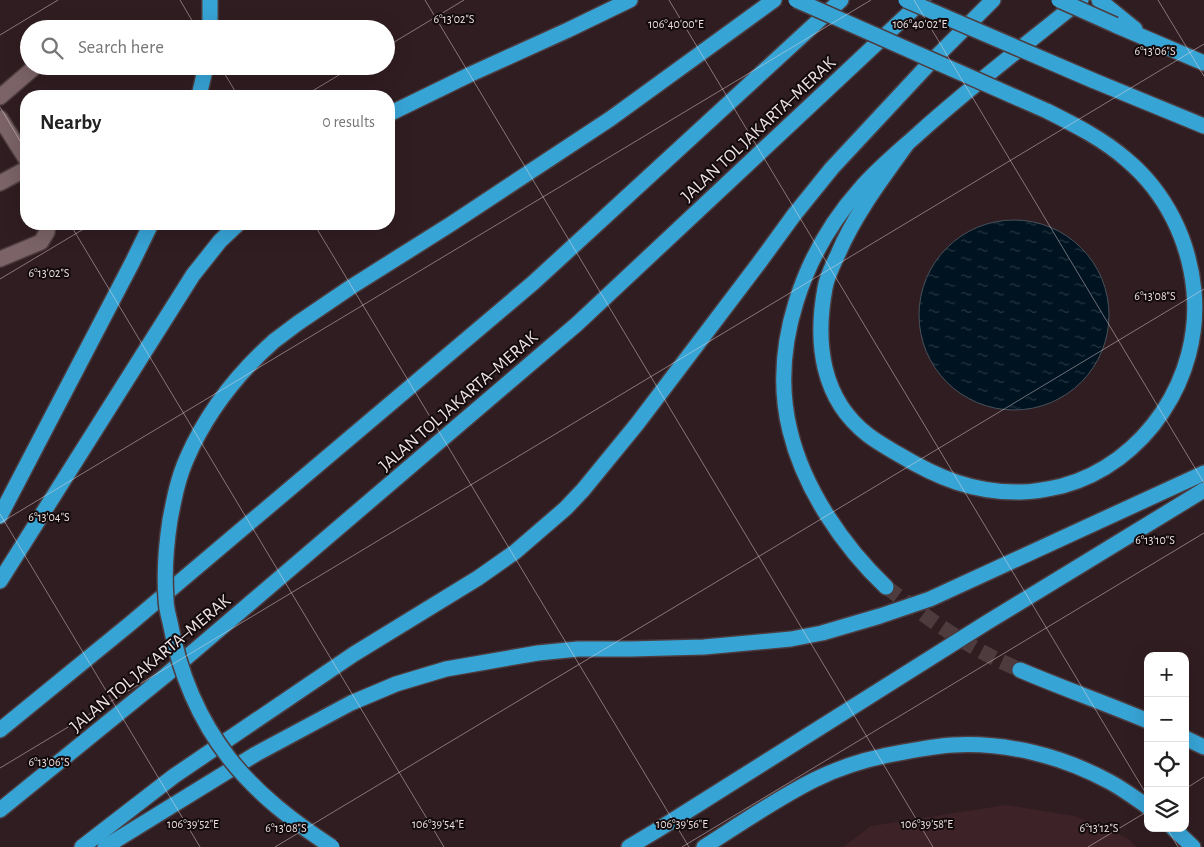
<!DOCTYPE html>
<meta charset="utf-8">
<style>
:root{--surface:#fff;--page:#f2f2f2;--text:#222;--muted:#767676;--line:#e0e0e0}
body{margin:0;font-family:"Alegreya Sans",sans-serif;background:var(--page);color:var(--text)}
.controls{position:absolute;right:15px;bottom:15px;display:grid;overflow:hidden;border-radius:10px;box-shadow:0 5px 20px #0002}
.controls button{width:45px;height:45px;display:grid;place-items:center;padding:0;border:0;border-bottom:1px solid var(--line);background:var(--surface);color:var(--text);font:25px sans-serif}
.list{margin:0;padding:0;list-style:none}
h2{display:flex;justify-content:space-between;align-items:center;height:65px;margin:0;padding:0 20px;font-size:21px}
h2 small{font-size:16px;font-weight:400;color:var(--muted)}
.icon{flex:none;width:28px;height:28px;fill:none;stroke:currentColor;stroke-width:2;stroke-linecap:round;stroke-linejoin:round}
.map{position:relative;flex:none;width:1204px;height:847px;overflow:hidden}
.search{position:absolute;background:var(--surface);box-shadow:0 5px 20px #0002;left:20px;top:20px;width:375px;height:55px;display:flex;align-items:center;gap:12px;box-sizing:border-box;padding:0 18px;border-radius:28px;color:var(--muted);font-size:19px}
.panel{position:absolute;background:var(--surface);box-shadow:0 5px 20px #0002;left:20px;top:90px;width:375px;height:140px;border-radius:20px}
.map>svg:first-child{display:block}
.built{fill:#3d2228}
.water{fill:url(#water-ripples);stroke:#48515b}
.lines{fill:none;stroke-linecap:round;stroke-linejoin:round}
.motorway-tunnel{stroke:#4d3b3e;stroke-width:15;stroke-dasharray:15 8;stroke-linecap:butt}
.minor-casing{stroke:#4c3c3f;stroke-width:18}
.motorway-casing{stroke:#4c3c3f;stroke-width:18}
.minor{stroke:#7b6367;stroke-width:15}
.motorway{stroke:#37a4d6;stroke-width:15}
.motorway-bridge-casing{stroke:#4c3c3f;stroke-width:18;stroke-linecap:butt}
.motorway-bridge{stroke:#37a4d6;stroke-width:15}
.ticks{fill:none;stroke:#f1e3e5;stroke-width:1;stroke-opacity:0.45}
.labels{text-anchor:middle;stroke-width:4;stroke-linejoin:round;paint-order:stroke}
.street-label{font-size:18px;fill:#f1e3e5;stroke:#120a0b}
.ticks-label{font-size:12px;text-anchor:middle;fill:#f1e3e5;stroke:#120a0b;stroke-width:4;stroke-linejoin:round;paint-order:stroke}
</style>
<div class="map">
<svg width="1204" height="847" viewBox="0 0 1204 847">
<defs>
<pattern id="water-ripples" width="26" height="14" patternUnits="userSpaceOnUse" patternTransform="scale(1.25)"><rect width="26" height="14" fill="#001320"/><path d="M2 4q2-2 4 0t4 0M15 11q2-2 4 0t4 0" fill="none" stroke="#263540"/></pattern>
</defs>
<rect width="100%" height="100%" fill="#301d21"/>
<polygon class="built" points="1006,805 1075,816 1127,838 1136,847 843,847 871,826"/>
<circle class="water" cx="1014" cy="315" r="95"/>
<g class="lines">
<path class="motorway-tunnel" d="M 886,587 C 911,605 935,624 962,640 C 980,652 1000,661 1020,670"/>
<g class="minor-casing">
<g id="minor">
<polyline points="0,97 36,66"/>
<polyline points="0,118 26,159"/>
<polyline points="0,183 26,169"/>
<polyline points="0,259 41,242 47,232 47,224"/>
</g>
</g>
<g class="motorway-casing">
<g id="motorway">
<polyline points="210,0 210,29"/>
<polyline points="1099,0 1135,29"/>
<polyline points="1115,25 1204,63"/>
<polyline points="1092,80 1204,126"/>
<polyline points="199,96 206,66"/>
<polyline points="389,114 471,74 568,30 630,0"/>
<path d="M 907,144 C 882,179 855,214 838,254 C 833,265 827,276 825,288 C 815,342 821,399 868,435 C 877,442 888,448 898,454 C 938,478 974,493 1021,492 C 1035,492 1049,489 1062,486 C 1146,463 1202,377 1194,291 C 1189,240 1166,193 1127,160 C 1103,139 1075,125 1047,111"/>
<polyline points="274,341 298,323 351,287 451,224 610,119 774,0"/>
<polyline points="0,516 132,263 151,224"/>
<polyline points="0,581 193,275 220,241 238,224"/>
<path d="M 886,587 C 843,546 804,489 790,431 C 769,346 804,252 860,189 C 877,169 898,152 918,134 C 970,87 1026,44 1081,0"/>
<path d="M 1020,670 C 1062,688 1105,703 1148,721"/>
<polyline points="0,730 131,623 533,283 841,0"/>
<polyline points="1185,738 1204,747"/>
<polyline points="0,810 166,675 577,324 923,0"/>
<polyline points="1173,828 1193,847"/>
<polyline points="82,847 174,776 354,654 478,578 515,552 566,508 583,490 637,424 759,263 794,215 832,168 927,66 993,0"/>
<polyline points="105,847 256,754 351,703 396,684 446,669 538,653 578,649 631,649 704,647 791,639 822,633 880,616 930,599 1204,473"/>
<polyline points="629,847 659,829 986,623 1204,490"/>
<path d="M 704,847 C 740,824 776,799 814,780 C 842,766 874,757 904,752 C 920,749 937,746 953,745 C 1007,742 1062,756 1110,782 C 1123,789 1135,798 1148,807"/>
</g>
</g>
<use href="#minor" class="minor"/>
<use href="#motorway" class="motorway"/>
<g class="motorway-bridge-casing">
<g id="motorway-bridge">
<polyline points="796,0 1047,111"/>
<polyline points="906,0 1092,80"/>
<polyline points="1059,0 1115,25"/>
<path d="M 274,341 C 236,375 207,412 187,458 C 178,478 174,499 170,520 C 166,546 164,573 166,599 C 166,607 168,614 170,622 C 179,671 198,718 229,758 C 258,795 294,822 332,847"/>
</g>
</g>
<use href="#motorway-bridge" class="motorway-bridge"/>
</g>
<path class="ticks" d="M 180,0 L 197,29M 425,0 L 933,847M 669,0 L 1148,797M 914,0 L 1204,483M 1158,0 L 1204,76M 0,35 L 58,0M 386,47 L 464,0M 220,66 L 238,96M 304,96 L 354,66M 0,107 L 26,151M 70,224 L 444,847M 314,224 L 689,847M 0,279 L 92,224M 0,514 L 200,847M 0,523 L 871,0M 0,768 L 1204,44M 1185,789 L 1204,777M 1167,828 L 1178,847M 275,847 L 1204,289M 682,847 L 1204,533M 1088,847 L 1148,811"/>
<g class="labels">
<g class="street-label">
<text transform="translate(758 129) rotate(-43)" y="6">JALAN TOL JAKARTA–MERAK</text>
<text transform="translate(458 401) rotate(-41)" y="6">JALAN TOL JAKARTA–MERAK</text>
<text transform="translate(150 663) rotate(-40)" y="6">JALAN TOL JAKARTA–MERAK</text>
</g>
</g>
<g class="ticks-label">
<text x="454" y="23">6°13'02"S</text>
<text x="920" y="28">106°40'02"E</text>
<text x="676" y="28">106°40'00"E</text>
<text x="1155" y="55">6°13'06"S</text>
<text x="49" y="277">6°13'02"S</text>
<text x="1155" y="300">6°13'08"S</text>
<text x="49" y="521">6°13'04"S</text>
<text x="1155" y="544">6°13'10"S</text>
<text x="49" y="766">6°13'06"S</text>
<text x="193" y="828">106°39'52"E</text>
<text x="438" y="828">106°39'54"E</text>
<text x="682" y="828">106°39'56"E</text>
<text x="927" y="828">106°39'58"E</text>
<text x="286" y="832">6°13'08"S</text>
<text x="1099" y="832">6°13'12"S</text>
</g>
</svg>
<div class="controls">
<button>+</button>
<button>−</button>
<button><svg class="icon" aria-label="locate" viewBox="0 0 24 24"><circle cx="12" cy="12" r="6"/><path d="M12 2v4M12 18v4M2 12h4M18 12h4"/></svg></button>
<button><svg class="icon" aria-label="layers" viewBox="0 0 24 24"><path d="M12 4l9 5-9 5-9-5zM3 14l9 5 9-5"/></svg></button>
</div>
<div class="search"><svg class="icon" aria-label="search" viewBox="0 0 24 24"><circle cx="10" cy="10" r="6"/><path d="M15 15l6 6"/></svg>Search here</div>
<section class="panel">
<h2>Nearby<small>0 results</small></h2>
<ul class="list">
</ul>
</section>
</div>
